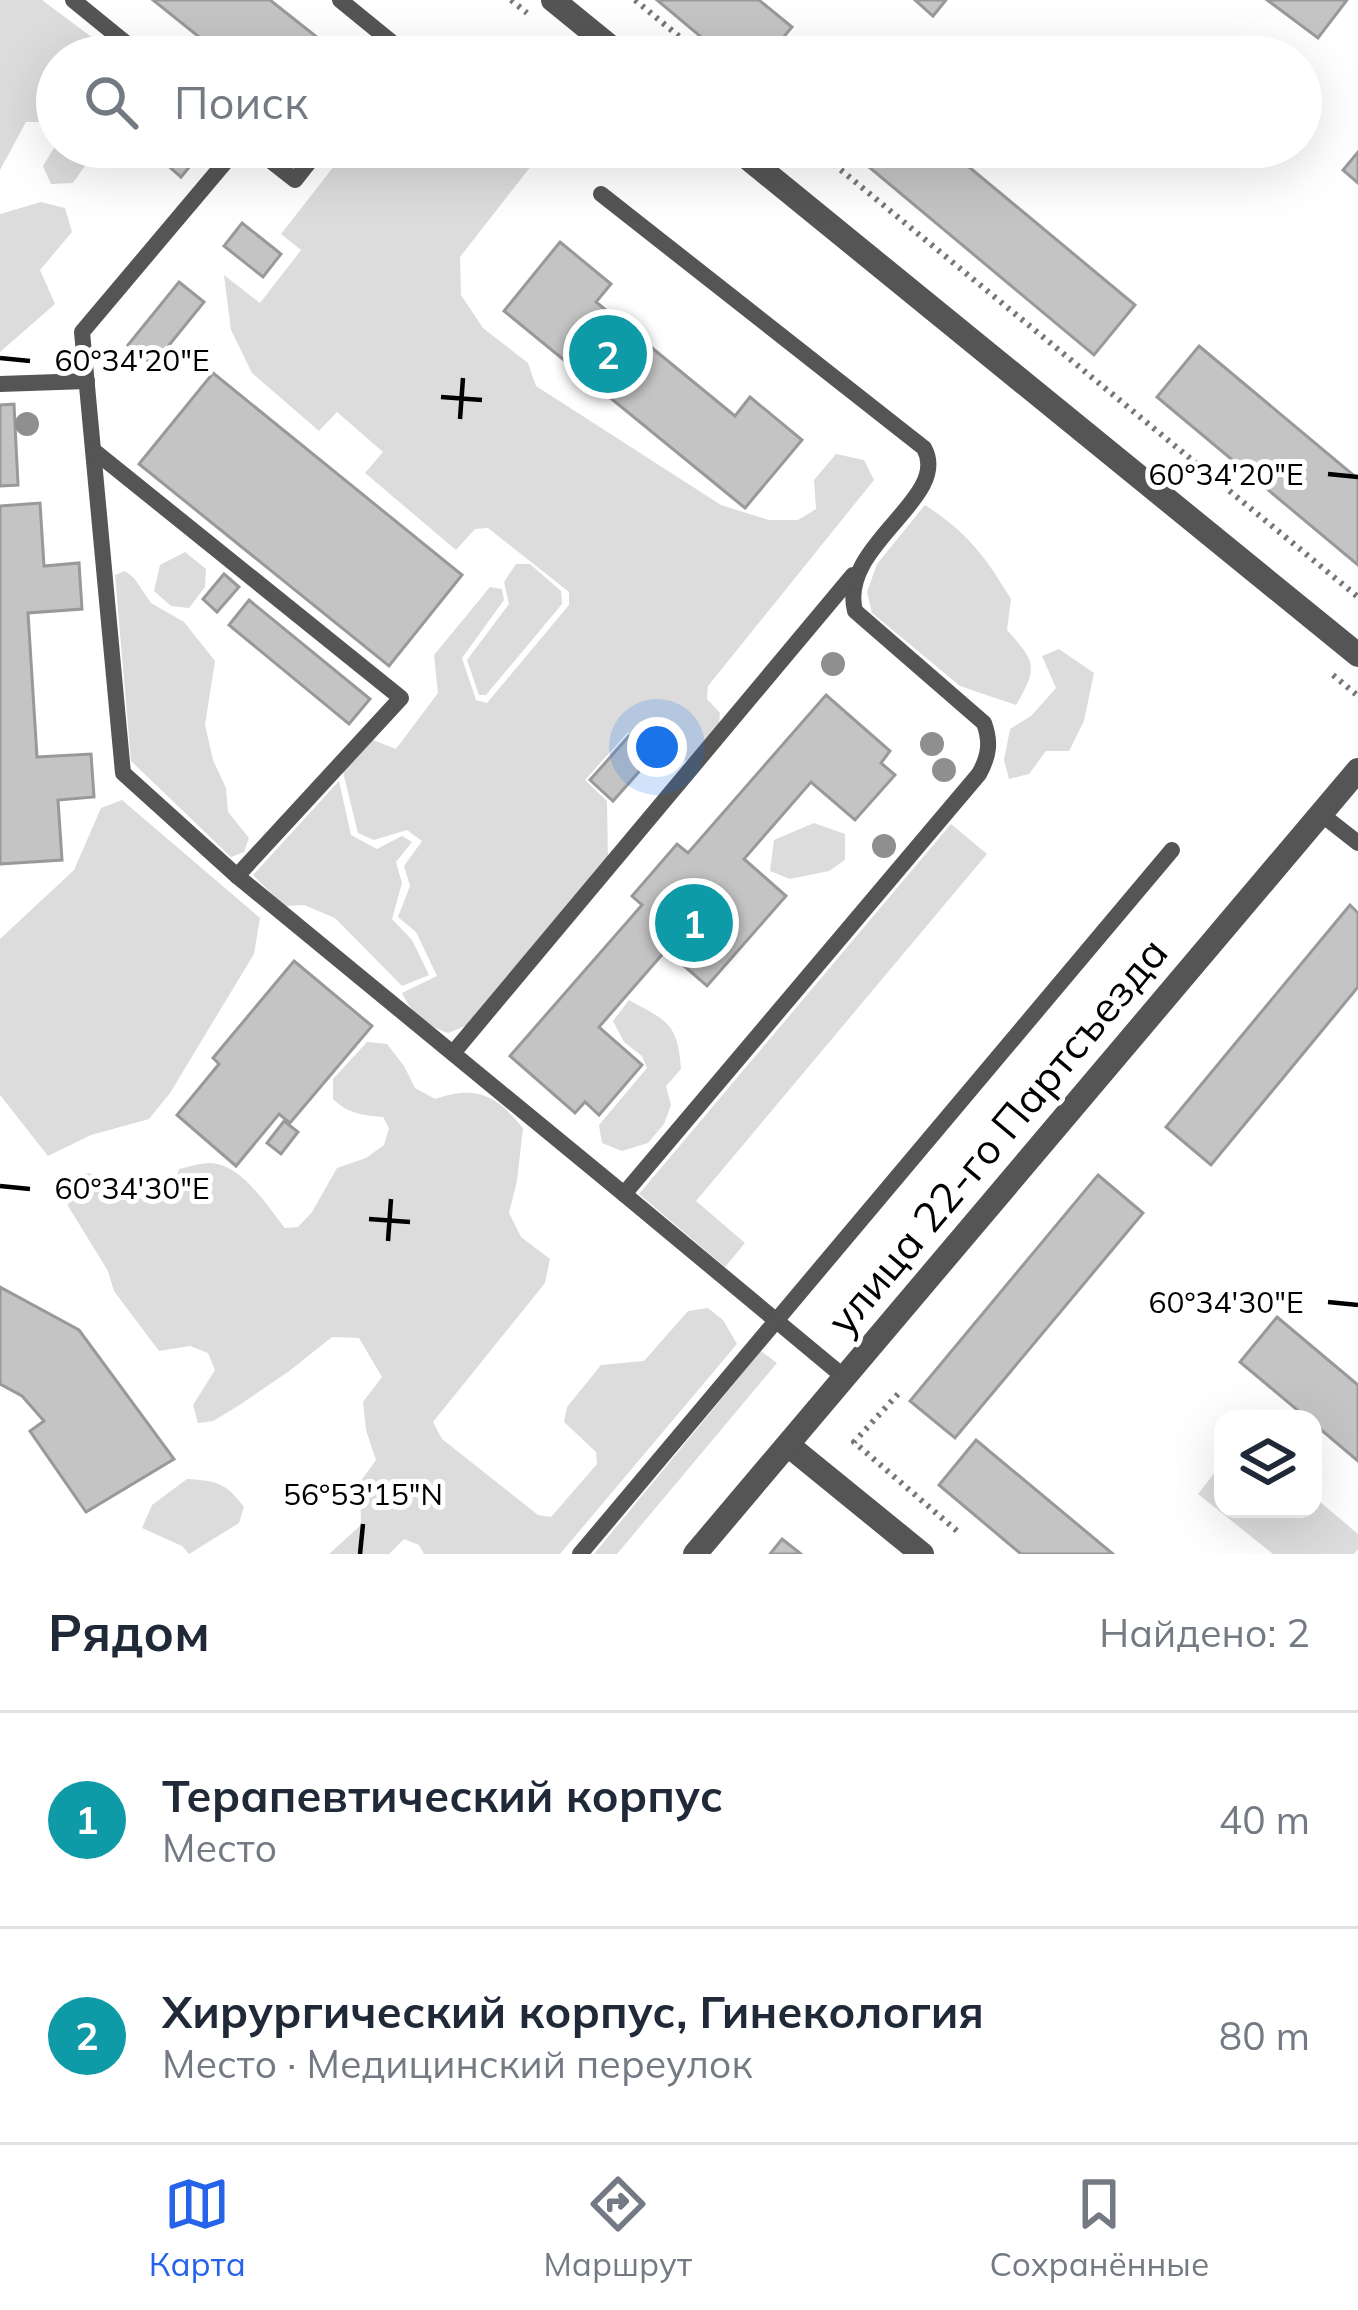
<!DOCTYPE html>
<html lang="ru">
<meta charset="utf-8">
<style>
:root{--surface:#fff;--page:#f2f2f3;--text:#1f2937;--muted:#747a83;--line:#e0e1e3;--accent:#2563eb}
body{margin:0;font-family:Mulish,sans-serif;background:var(--page);color:var(--text)}
.controls{position:absolute;right:36px;bottom:36px;display:grid;overflow:hidden;border-radius:24px;box-shadow:0 12px 48px #0002}
.controls button{width:108px;height:108px;display:grid;place-items:center;padding:0;border:0;border-bottom:3px solid var(--line);background:var(--surface);color:var(--text);font:60px sans-serif}
.you{position:absolute;left:657px;top:747px;width:42px;height:42px;margin:-30px;border:9px solid #fff;border-radius:50%;background:#1a73e8;box-shadow:0 0 0 18px #1a73e833}
.badge{display:grid;place-items:center;width:78px;height:78px;border-radius:50%;background:var(--accent);color:#fff;font-size:39px;font-weight:700}
.pin{position:absolute;translate:-50% -50%;border:6px solid #fff;box-shadow:0 3px 12px #0006}
.list{margin:0;padding:0;list-style:none}
h2{display:flex;justify-content:space-between;align-items:center;height:156px;margin:0;padding:0 48px;font-size:51px}
h2 small{font-size:39px;font-weight:400;color:var(--muted)}
.list li{display:grid;grid-template-columns:78px 1fr auto;gap:36px;align-items:center;box-sizing:border-box;height:216px;padding:0 48px;border-top:3px solid var(--line)}
.list b{display:block;font-size:45px;white-space:nowrap}
.list p{margin:0;font-size:39px;white-space:nowrap;color:var(--muted)}
.list em{font-size:39px;font-style:normal;color:var(--muted)}
.icon{flex:none;width:66px;height:66px;fill:none;stroke:currentColor;stroke-width:2;stroke-linecap:round;stroke-linejoin:round}
.map{position:relative;flex:none;width:1358px;height:1554px;overflow:hidden}
.search{position:absolute;background:var(--surface);box-shadow:0 12px 48px #0002;left:36px;right:36px;top:36px;height:132px;display:flex;align-items:center;gap:30px;box-sizing:border-box;padding:0 42px;border-radius:66px;color:var(--muted);font-size:45px}
.sheet{height:588px;background:var(--surface)}
nav{display:flex;justify-content:space-around;align-items:center;box-sizing:border-box;height:168px;border-top:3px solid var(--line);background:var(--surface);font-size:33px;color:var(--muted)}
nav a{display:grid;justify-items:center;gap:6px}
nav .on{color:var(--accent)}
.map>svg:first-child{display:block}
.green{fill:#dcdcdc}
.building{fill:#c4c4c4;stroke:#999;stroke-width:3}
.lines{fill:none;stroke-linecap:round;stroke-linejoin:round}
.path{stroke:#777;stroke-width:6;stroke-dasharray:3 6;stroke-linecap:butt}
.service{stroke:#555;stroke-width:16}
.minor{stroke:#555;stroke-width:24}
.tree{fill:#8f8f8f}
.ticks{fill:none;stroke:#000;stroke-width:4.5}
.labels{text-anchor:middle;stroke-width:10;stroke-linejoin:round;paint-order:stroke}
.street-label{font-size:42px;fill:#000;stroke:#fff}
.ticks-label{font-size:30px;text-anchor:middle;fill:#000;stroke:#fff;stroke-width:10;stroke-linejoin:round;paint-order:stroke}
</style>
<div class="map">
<svg width="1358" height="1554" viewBox="0 0 1358 1554">
<rect width="100%" height="100%" fill="#fff"/>
<g class="green">
<polygon points="0,0 42,0 105,47 99,57 57,57 57,133 44,122 26,122 0,170"/>
<polygon points="57,143 57,147 98,147 73,183 51,184 43,166"/>
<path d="M 349,147 L 546,147 L 460,257 L 461,295 L 483,328 L 528,363 L 536,386 L 721,505 L 769,520 L 798,520 L 816,509 L 814,480 L 836,454 L 864,460 L 874,480 L 708,686 L 707,699 L 720,713 L 719,725 L 690,760 L 665,764 L 628,732 L 585,780 L 607,801 L 608,862 L 471,1024 L 448,1033 C 425,1025 413,1015 402,993 L 437,976 L 416,932 L 398,917 L 410,886 L 404,866 L 422,841 L 407,830 L 374,840 L 358,833 L 343,772 L 373,740 L 396,749 L 438,693 L 434,655 L 490,587 L 502,589 L 504,600 L 462,658 L 476,700 L 487,703 L 569,605 L 569,592 L 488,528 L 475,529 L 456,550 L 365,473 L 383,452 L 337,412 L 319,431 L 252,373 L 231,330 L 224,275 L 260,303 L 301,250 L 281,234 Z"/>
<polygon points="41,202 65,208 72,232 40,270 55,304 0,352 0,214"/>
<path d="M 925,505 C 969,534 984,555 1011,599 L 1007,630 C 1035,661 1039,667 1016,705 L 960,686 L 872,613 L 867,592 L 877,564 Z"/>
<polygon points="185,552 206,569 205,587 189,608 171,606 154,591 160,565"/>
<polygon points="516,564 530,564 561,591 562,604 486,695 479,695 467,660 509,604 504,582"/>
<polygon points="125,571 134,578 151,603 184,622 215,661 205,725 213,760 226,788 228,812 249,838 244,852 231,857 131,761 115,575"/>
<polygon points="1059,649 1094,673 1084,721 1069,751 1046,751 1029,774 1009,779 1004,760 1010,729 1031,716 1056,688 1042,656"/>
<polygon points="339,781 351,835 377,849 402,836 412,842 396,862 402,883 392,919 412,940 429,975 402,986 335,918 304,905 284,906 253,875"/>
<polygon points="122,800 260,918 254,954 170,1093 149,1119 91,1135 48,1156 0,1095 0,939 74,870 101,808"/>
<polygon points="814,823 845,834 845,860 829,871 790,879 770,871 774,840"/>
<polygon points="951,824 987,854 696,1201 745,1243 725,1267 639,1194"/>
<path d="M 629,1000 C 667,1021 678,1023 681,1069 L 666,1086 L 671,1105 L 664,1124 L 648,1143 L 622,1151 L 602,1143 L 599,1125 L 647,1068 L 642,1056 L 624,1042 L 613,1021 Z"/>
<path d="M 367,1042 L 387,1044 L 404,1066 L 415,1088 L 435,1099 C 477,1085 496,1095 523,1128 L 517,1181 L 509,1213 L 521,1237 L 550,1259 L 545,1283 L 433,1422 L 442,1439 L 538,1515 L 551,1517 L 597,1464 L 596,1452 L 564,1422 L 567,1407 L 601,1365 L 644,1361 L 688,1311 L 708,1308 L 723,1320 L 737,1344 L 560,1554 L 424,1554 L 419,1545 L 404,1539 L 389,1554 L 329,1554 L 361,1525 L 360,1482 L 376,1460 L 366,1430 L 363,1402 L 382,1377 L 359,1338 L 332,1337 L 288,1372 L 238,1406 L 213,1421 L 198,1423 L 193,1405 L 215,1370 L 208,1353 L 190,1346 L 159,1351 L 114,1291 L 108,1271 L 68,1206 L 72,1180 L 88,1173 C 114,1179 135,1192 160,1200 L 174,1188 L 179,1169 C 188,1167 200,1163 210,1163 C 242,1164 267,1206 285,1228 L 298,1227 L 312,1212 L 337,1168 L 366,1158 L 384,1145 L 389,1128 L 383,1117 C 363,1115 348,1114 333,1099 L 333,1079 Z"/>
<polygon points="761,1351 777,1363 617,1554 594,1554"/>
<polygon points="1223,1462 1223,1509 1313,1509 1313,1496 1358,1534 1358,1549 1354,1554 1273,1554 1198,1494"/>
<path d="M 187,1479 C 217,1481 225,1482 244,1507 L 239,1523 L 189,1554 L 182,1546 L 142,1528 L 152,1505 Z"/>
</g>
<g class="building">
<polygon points="153,0 270,0 342,57 224,57"/>
<polygon points="657,0 759,0 792,27 767,57 725,57"/>
<polygon points="915,0 946,0 933,16"/>
<polygon points="1267,0 1347,0 1318,38"/>
<polygon points="147,147 203,147 205,148 181,177"/>
<polygon points="845,147 945,147 1135,305 1094,355"/>
<polygon points="1358,152 1358,183 1343,170"/>
<polygon points="242,223 281,254 263,277 224,246"/>
<polygon points="560,242 611,284 596,302 735,416 750,397 802,440 745,508 504,311"/>
<polygon points="179,282 204,302 153,365 128,345"/>
<polygon points="1199,346 1358,479 1358,565 1157,397"/>
<polygon points="213,373 462,575 389,666 139,464"/>
<polygon points="14,404 18,485 0,486 0,405"/>
<polygon points="40,503 44,566 79,563 82,609 28,613 37,757 91,754 94,797 58,800 62,860 0,864 0,506"/>
<polygon points="224,574 239,587 217,612 203,599"/>
<polygon points="249,600 370,699 349,724 229,625"/>
<polygon points="826,695 890,751 881,763 895,775 855,820 811,782 744,859 786,896 707,986 666,950 599,1027 642,1065 599,1115 585,1102 575,1113 510,1056 642,905 632,896 677,844 688,853"/>
<polygon points="629,736 652,757 613,801 590,780"/>
<polygon points="1350,905 1358,913 1358,987 1211,1165 1166,1127"/>
<polygon points="294,961 372,1026 290,1123 279,1114 236,1166 177,1115 219,1064 213,1058"/>
<polygon points="284,1121 298,1132 281,1154 267,1143"/>
<polygon points="1098,1175 1143,1213 955,1438 910,1401"/>
<polygon points="0,1287 79,1330 174,1459 86,1512 30,1431 44,1421 22,1396 0,1384"/>
<polygon points="1277,1317 1358,1385 1358,1461 1313,1423 1313,1419 1308,1419 1240,1362"/>
<polygon points="976,1440 1113,1554 1021,1554 939,1485"/>
<polygon points="782,1539 801,1554 770,1554"/>
</g>
<g class="lines">
<g class="path">
<polyline points="511,0 527,13"/>
<polyline points="635,0 704,57"/>
<polyline points="690,147 710,164"/>
<polyline points="813,147 1358,597"/>
<polyline points="1333,675 1358,696"/>
<polyline points="898,1394 854,1442 957,1531"/>
</g>
<g class="service">
<polyline points="73,0 143,57"/>
<polyline points="340,0 400,49 394,57"/>
<polyline points="238,147 82,332 123,773 237,876 624,1194"/>
<polyline points="253,147 295,180 321,147"/>
<path d="M 601,194 L 924,448 C 952,498 838,545 855,611 L 984,723 C 991,742 989,756 979,774 L 624,1194 L 844,1377"/>
<polyline points="0,384 87,381"/>
<polyline points="93,450 401,698 237,876"/>
<polyline points="1321,814 1358,843"/>
<polyline points="453,1053 853,575"/>
<polyline points="580,1554 1172,850"/>
</g>
<g class="minor">
<polyline points="553,0 623,57"/>
<polyline points="734,147 1358,655"/>
<polyline points="788,1445 922,1554"/>
<polyline points="695,1554 1358,770"/>
</g>
</g>
<g class="tree">
<circle cx="27" cy="424" r="12"/>
<circle cx="833" cy="664" r="12"/>
<circle cx="932" cy="744" r="12"/>
<circle cx="944" cy="770" r="12"/>
<circle cx="884" cy="846" r="12"/>
</g>
<path class="ticks" d="M 0,358 L 30,361M 441,397 L 482,400M 460,419 L 463,378M 1328,474 L 1358,477M 0,1186 L 30,1189M 369,1219 L 410,1222M 388,1241 L 391,1199M 1328,1302 L 1358,1305M 360,1554 L 363,1524"/>
<g class="labels">
<g class="street-label">
<text transform="translate(997 1136) rotate(-50)" y="15">улица 22-го Партсъезда</text>
</g>
</g>
<g class="ticks-label">
<text x="132" y="371">60°34'20"E</text>
<text x="1226" y="485">60°34'20"E</text>
<text x="132" y="1199">60°34'30"E</text>
<text x="1226" y="1313">60°34'30"E</text>
<text x="363" y="1505">56°53'15"N</text>
</g>
</svg>
<div class="controls">
<button><svg class="icon" aria-label="layers" viewBox="0 0 24 24"><path d="M12 4l9 5-9 5-9-5zM3 14l9 5 9-5"/></svg></button>
</div>
<div class="you"></div>
<div class="pin badge" style="left:694px;top:923px;background:#0f9aa8">1</div>
<div class="pin badge" style="left:608px;top:354px;background:#0f9aa8">2</div>
<div class="search"><svg class="icon" aria-label="search" viewBox="0 0 24 24"><circle cx="10" cy="10" r="6"/><path d="M15 15l6 6"/></svg>Поиск</div>
</div>
<section class="sheet">
<h2>Рядом<small>Найдено: 2</small></h2>
<ul class="list">
<li><span class="badge" style="background:#0f9aa8">1</span><div><b>Терапевтический корпус</b><p>Место</p></div><em>40 m</em></li>
<li><span class="badge" style="background:#0f9aa8">2</span><div><b>Хирургический корпус, Гинекология</b><p>Место · Медицинский переулок</p></div><em>80 m</em></li>
</ul>
</section>
<nav>
<a class="on"><svg class="icon" aria-label="map" viewBox="0 0 24 24"><path d="M3 6l6-2 6 2 6-2v14l-6 2-6-2-6 2zM9 4v14M15 6v14"/></svg>Карта</a>
<a><svg class="icon" aria-label="directions" viewBox="0 0 24 24"><path d="M12 3l9 9-9 9-9-9zM9 14v-3h6M13 9l2 2-2 2"/></svg>Маршрут</a>
<a><svg class="icon" aria-label="saved" viewBox="0 0 24 24"><path d="M7 4h10v16l-5-4-5 4z"/></svg>Сохранённые</a>
</nav>
